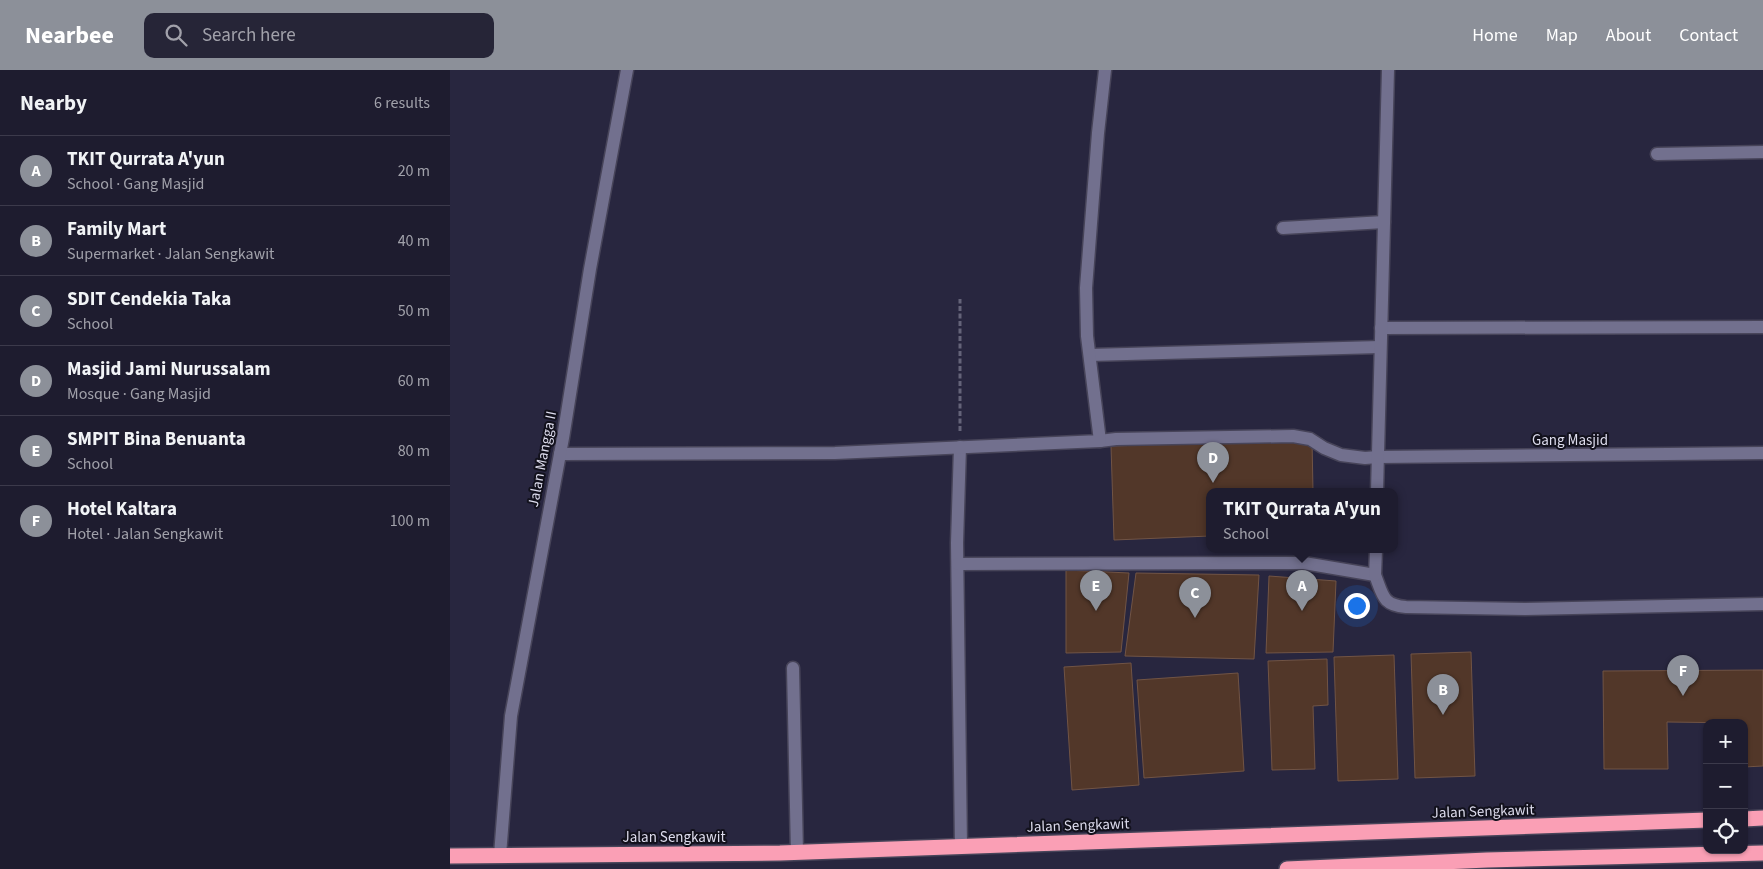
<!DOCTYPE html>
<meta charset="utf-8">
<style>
:root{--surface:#1e1c2f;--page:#262537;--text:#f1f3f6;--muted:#a1a1aa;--line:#3c3a4b;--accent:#8c9099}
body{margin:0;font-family:"Source Sans 3",sans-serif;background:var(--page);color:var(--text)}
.controls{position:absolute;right:15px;bottom:15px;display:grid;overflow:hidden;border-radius:10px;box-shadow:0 1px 4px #0004}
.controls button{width:45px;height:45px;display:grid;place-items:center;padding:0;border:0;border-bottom:1px solid var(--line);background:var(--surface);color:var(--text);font:25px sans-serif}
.you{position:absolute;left:906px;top:535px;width:18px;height:18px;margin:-12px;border:4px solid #fff;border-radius:50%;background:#1a73e8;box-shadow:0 0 0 8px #1a73e833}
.badge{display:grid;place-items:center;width:32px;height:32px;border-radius:50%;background:var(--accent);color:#fff;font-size:16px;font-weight:700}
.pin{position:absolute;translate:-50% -41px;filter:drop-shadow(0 1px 2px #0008)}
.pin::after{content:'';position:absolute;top:26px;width:18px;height:15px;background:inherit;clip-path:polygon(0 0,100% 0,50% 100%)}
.popup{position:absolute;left:756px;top:418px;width:192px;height:65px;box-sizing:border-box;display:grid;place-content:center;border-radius:10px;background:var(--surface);filter:drop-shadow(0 1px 4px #0005);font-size:16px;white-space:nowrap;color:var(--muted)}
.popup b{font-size:19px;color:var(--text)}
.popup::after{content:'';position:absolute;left:50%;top:100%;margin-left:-10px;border:10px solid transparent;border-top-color:var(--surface)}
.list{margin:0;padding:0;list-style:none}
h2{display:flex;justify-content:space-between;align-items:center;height:65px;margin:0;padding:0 20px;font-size:21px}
h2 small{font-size:16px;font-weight:400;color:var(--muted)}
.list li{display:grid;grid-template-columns:32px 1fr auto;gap:15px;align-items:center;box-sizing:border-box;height:70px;padding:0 20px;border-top:1px solid var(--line)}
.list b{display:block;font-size:19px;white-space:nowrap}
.list p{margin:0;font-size:16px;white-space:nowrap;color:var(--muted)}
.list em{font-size:16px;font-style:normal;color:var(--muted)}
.icon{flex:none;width:28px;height:28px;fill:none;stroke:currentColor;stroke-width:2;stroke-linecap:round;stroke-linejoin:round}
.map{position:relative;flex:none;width:1313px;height:799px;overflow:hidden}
header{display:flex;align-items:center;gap:30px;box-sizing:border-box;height:70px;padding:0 25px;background:var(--accent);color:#fff}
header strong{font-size:24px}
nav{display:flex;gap:28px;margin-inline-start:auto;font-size:18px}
.search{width:350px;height:45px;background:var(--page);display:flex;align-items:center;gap:12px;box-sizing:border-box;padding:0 18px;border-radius:10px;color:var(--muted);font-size:19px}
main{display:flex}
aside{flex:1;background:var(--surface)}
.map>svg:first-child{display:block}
.building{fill:#523729;stroke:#715445}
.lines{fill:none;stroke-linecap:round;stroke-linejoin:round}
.lane-casing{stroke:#474459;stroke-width:15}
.street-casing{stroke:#474459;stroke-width:15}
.highway-casing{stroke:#474459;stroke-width:18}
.path{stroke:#646379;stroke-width:3;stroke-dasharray:5 2.5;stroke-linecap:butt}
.lane{stroke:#72708e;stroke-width:12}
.street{stroke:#72708e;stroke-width:12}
.highway{stroke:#fa9fb5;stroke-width:15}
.labels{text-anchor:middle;stroke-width:4;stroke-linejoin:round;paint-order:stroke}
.street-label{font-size:15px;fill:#dddced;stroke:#12111c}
</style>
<header>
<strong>Nearbee</strong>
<div class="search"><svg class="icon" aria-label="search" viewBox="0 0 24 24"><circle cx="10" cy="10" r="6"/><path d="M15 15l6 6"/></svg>Search here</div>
<nav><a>Home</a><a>Map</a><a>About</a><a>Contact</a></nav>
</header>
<main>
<aside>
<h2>Nearby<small>6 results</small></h2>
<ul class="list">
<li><span class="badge">A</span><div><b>TKIT Qurrata A'yun</b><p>School · Gang Masjid</p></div><em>20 m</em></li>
<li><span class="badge">B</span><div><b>Family Mart</b><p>Supermarket · Jalan Sengkawit</p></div><em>40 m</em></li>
<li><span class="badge">C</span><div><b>SDIT Cendekia Taka</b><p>School</p></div><em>50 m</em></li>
<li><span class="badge">D</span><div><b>Masjid Jami Nurussalam</b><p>Mosque · Gang Masjid</p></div><em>60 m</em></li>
<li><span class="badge">E</span><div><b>SMPIT Bina Benuanta</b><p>School</p></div><em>80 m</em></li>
<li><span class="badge">F</span><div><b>Hotel Kaltara</b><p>Hotel · Jalan Sengkawit</p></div><em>100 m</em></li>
</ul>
</aside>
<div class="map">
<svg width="1313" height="799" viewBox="0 0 1313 799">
<rect width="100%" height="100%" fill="#28263f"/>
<g class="building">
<polygon points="862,370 863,422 760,422 760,466 664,470 661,376"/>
<polygon points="616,500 679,503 671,582 616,583"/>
<polygon points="686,503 809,505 804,589 675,586"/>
<polygon points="819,506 886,511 883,582 816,583"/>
<polygon points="1021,582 1025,706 965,708 961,584"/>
<polygon points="944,585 948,709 888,711 884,587"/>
<polygon points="877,589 878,635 863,636 865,699 822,700 818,591"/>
<polygon points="681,593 689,715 622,720 614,597"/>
<polygon points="1313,600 1313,696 1294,697 1294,653 1217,652 1218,699 1154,699 1153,601"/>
<polygon points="788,603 794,701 694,708 687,610"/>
</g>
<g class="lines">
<g class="lane-casing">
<g id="lane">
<polyline points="650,371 666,369 843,366 860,369 874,378 891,385 915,388 928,387"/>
<polyline points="343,598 347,783"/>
</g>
</g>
<g class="street-casing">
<g id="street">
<polyline points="1207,84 1313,82"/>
<polyline points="833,158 934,152"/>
<polyline points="931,258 1313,257"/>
<polyline points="640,285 930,277"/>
<polyline points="510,377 507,473 511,777"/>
<polyline points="110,384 385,383 650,371 637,266 636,218 648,63 655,0"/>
<polyline points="928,387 1313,383"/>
<polyline points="927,422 938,0"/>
<path d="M 508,494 L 854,493 L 925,505 C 933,525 932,535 956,537 L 1075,539 L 1313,534"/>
<polyline points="925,505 926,480"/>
<polyline points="50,785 61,646 113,368 140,199 177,0"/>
</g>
</g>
<g class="highway-casing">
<g id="highway">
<polyline points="1294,749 1313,748"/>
<polyline points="0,786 330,783 1257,750"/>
<polyline points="837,799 1037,790 1313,783"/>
</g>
</g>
<polyline class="path" points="510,361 510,229"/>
<use href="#lane" class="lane"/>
<use href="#street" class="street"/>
<use href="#highway" class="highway"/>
</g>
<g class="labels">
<g class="street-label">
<text x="1120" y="375">Gang Masjid</text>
<text transform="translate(92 389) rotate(-79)" y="5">Jalan Mangga II</text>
<text transform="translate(1033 741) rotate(-2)" y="5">Jalan Sengkawit</text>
<text transform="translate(628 755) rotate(-2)" y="5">Jalan Sengkawit</text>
<text x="224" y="772">Jalan Sengkawit</text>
</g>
</g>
</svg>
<div class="controls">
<button>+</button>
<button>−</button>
<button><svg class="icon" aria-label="locate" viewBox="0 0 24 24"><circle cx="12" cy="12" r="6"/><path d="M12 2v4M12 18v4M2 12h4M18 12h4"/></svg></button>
</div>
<div class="you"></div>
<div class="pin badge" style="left:852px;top:541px">A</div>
<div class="popup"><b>TKIT Qurrata A'yun</b>School</div>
<div class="pin badge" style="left:993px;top:645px">B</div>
<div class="pin badge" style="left:745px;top:548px">C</div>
<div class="pin badge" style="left:763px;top:413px">D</div>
<div class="pin badge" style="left:646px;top:541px">E</div>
<div class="pin badge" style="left:1233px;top:626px">F</div>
</div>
</main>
